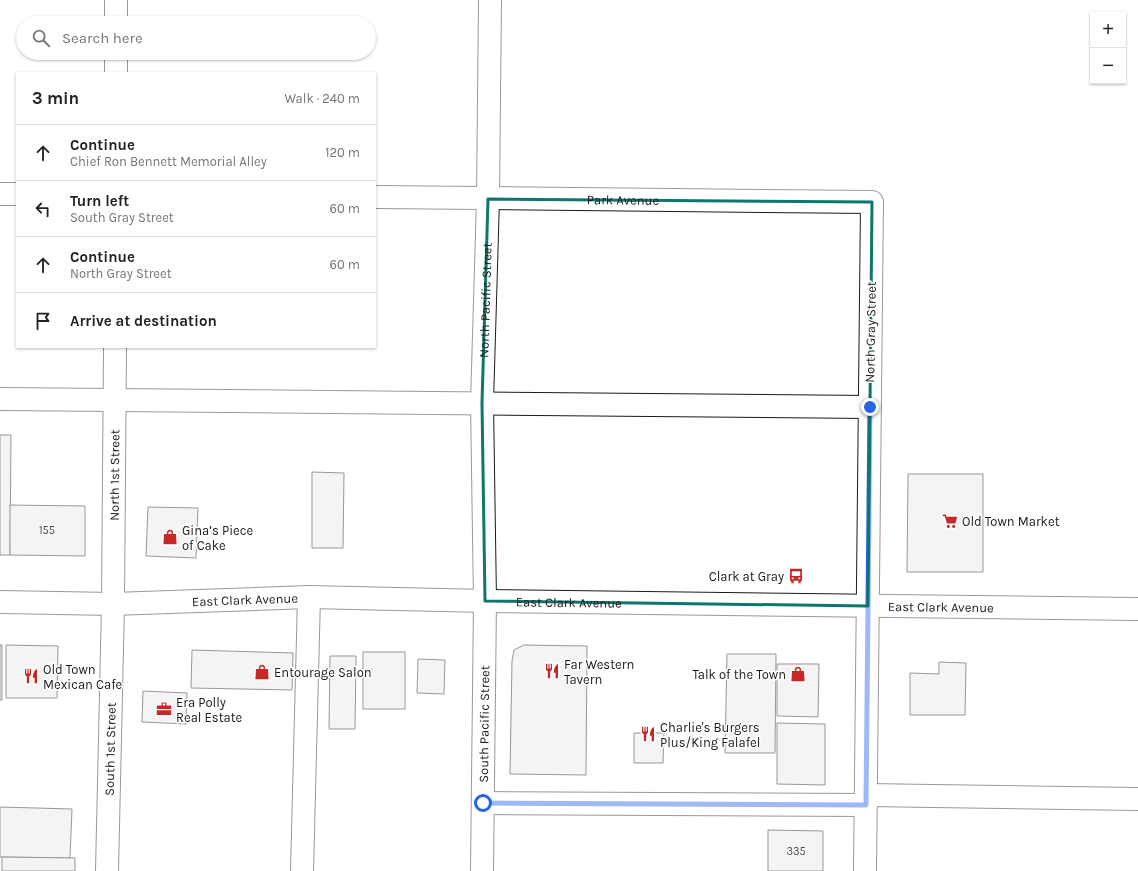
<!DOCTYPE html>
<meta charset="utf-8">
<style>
:root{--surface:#fff;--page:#f6f6f6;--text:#202124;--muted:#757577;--line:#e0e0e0}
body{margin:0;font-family:Karla,sans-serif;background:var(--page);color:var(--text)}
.controls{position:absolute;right:12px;top:12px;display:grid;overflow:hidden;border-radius:0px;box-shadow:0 1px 3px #0004}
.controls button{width:36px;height:36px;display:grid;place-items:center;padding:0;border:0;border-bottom:1px solid var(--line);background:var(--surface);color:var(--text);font:20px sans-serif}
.stop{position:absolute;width:12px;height:12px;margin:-9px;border:3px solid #2563eb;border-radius:50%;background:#fff}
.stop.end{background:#2563eb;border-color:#fff;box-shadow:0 1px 4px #0008}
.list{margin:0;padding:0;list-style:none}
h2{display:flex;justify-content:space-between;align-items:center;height:52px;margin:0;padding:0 16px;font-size:17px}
h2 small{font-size:13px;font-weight:400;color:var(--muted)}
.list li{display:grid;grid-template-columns:26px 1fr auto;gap:12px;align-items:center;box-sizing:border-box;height:56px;padding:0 16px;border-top:1px solid var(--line)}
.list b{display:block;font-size:15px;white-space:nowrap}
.list p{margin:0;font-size:13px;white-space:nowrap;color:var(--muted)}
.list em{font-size:13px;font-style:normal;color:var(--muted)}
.icon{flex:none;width:22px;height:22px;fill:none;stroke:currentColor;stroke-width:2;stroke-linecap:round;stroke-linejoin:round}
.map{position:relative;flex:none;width:1138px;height:871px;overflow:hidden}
.search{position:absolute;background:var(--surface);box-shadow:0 1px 3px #0004;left:16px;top:16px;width:360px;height:44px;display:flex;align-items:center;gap:10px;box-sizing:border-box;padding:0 14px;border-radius:22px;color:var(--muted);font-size:15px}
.panel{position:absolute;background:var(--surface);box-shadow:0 1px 3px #0004;left:16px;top:72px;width:360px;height:276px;border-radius:0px}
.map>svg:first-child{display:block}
.building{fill:#e6e6e6;stroke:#1a1a1a}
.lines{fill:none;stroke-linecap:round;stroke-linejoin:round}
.minor-casing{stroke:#1a1a1a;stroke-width:24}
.major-casing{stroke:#1a1a1a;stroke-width:24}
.minor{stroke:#fff;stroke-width:22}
.major{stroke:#fff;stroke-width:22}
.route{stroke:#2563eb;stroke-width:5}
.marked{fill:none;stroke:#0f766e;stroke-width:3;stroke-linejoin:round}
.labels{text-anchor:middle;stroke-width:3;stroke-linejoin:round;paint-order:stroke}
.number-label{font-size:11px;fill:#4d4d4d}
.street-label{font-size:13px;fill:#1a1a1a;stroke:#fff}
.poi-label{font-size:13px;fill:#1a1a1a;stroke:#fff;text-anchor:start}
</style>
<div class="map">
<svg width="1138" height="871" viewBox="0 0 1138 871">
<rect width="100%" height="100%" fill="#fff"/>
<g class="building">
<polygon points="0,435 11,435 10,555 0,555"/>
<polygon points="312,472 344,473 343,548 312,548"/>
<polygon points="908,474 983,474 983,572 907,572"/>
<polygon points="10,505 85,506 85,556 10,555"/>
<polygon points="148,507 198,508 196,558 146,556"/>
<rect x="0" y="645" width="2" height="55"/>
<polygon points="6,645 58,646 57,698 6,698"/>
<polygon points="524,645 587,646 586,775 510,774 512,661 514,650"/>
<polygon points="192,650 293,653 292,690 191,688"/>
<rect x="363" y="652" width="42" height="57"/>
<polygon points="727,654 776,654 775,753 725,753"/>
<polygon points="330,656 356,656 355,729 329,729"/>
<polygon points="418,659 445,660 444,694 417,693"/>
<polygon points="939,662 966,663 965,715 910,715 910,673 939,674"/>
<polygon points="777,664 819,664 818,717 777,716"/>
<polygon points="143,691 187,693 186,724 142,722"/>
<polygon points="777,723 825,724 825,785 777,784"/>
<polygon points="634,733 664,733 663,763 634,763"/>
<polygon points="0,807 72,809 70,858 0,857"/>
<polygon points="768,830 823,831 823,871 768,871"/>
<polygon points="2,857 75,858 75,871 2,871"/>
</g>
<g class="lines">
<g class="minor-casing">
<g id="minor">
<polyline points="116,23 116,0"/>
<polyline points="116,73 116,53"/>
<polyline points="0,194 17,194"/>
<path id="s1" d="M 375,197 L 872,202 L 865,871"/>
<polyline points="0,399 870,407"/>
<polyline points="866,795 1138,799"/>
<polyline points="483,803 866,805"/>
<path id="s2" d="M 107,871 L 113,604 L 115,347"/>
<polyline points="302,871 309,597"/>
<path id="s3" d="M 482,871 L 485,601 L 482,403 L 488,199 L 490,0"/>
</g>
</g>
<g class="major-casing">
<g id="major">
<path id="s4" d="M 0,602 L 113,604 L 309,597 L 485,601 L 1138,609"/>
</g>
</g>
<use href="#minor" class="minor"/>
<use href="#major" class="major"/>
</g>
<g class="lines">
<polyline class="route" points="483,803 866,805 870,407"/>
</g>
<path d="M0 0H1138V871H0ZM 488,199 L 872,202 L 868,606 L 485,601 L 482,403 Z" fill="#fff" fill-opacity=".55" fill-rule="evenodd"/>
<path class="marked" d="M 488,199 L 872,202 L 868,606 L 485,601 L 482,403 Z"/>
<defs>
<g id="supermarket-bare" transform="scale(1.2)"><path d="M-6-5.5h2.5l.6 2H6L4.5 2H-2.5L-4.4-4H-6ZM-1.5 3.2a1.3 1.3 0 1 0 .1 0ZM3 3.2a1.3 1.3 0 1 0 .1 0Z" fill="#c62828" stroke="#fff" stroke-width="2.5" paint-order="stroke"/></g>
<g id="shop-bare" transform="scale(1.2)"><path d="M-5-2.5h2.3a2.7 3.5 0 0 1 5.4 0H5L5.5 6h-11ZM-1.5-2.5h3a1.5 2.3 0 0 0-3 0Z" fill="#c62828" stroke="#fff" stroke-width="2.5" paint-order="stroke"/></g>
<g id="bus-bare" transform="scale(1.2)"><path d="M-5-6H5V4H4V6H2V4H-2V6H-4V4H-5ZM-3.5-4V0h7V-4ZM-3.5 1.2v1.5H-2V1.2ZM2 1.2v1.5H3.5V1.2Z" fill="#c62828" stroke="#fff" stroke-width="2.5" paint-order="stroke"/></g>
<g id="restaurant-bare" transform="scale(1.2)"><path d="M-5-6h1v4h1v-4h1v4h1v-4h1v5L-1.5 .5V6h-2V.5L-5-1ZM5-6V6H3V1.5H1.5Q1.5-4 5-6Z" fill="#c62828" stroke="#fff" stroke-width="2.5" paint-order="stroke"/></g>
<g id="office-bare" transform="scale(1.2)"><path d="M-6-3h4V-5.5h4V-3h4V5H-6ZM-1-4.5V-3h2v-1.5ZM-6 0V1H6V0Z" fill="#c62828" stroke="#fff" stroke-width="2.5" paint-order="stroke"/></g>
</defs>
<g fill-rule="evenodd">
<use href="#supermarket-bare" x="950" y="521"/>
<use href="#shop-bare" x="170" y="537"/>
<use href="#bus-bare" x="796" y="576"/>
<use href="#restaurant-bare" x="552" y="671"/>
<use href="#shop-bare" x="262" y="672"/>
<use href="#shop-bare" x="798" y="674"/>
<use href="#restaurant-bare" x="31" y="676"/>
<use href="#office-bare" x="164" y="709"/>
<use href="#restaurant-bare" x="648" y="734"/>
</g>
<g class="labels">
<g class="number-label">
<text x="47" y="534">155</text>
<text x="796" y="855">335</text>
</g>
<g class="street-label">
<text dy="5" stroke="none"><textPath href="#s1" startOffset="248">Park Avenue</textPath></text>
<text dy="5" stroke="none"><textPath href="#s3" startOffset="571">North Pacific Street</textPath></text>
<text transform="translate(870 332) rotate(-89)" y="5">North Gray Street</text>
<text dy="5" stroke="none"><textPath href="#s2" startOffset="396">North 1st Street</textPath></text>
<text dy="5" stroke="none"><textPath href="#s4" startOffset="245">East Clark Avenue</textPath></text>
<text dy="5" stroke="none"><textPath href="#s4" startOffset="569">East Clark Avenue</textPath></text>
<text dy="5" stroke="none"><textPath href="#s4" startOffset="941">East Clark Avenue</textPath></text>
<text dy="5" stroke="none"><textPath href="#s3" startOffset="147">South Pacific Street</textPath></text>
<text dy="5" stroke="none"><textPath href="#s2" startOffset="122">South 1st Street</textPath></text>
</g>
<g class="poi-label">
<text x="962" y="526">Old Town Market</text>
<text x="182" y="535">Gina’s Piece<tspan x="182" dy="15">of Cake</tspan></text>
<text x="784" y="581" text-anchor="end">Clark at Gray</text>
<text x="564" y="669">Far Western<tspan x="564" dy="15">Tavern</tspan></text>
<text x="43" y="674">Old Town<tspan x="43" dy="15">Mexican Cafe</tspan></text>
<text x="274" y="677">Entourage Salon</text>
<text x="786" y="679" text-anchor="end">Talk of the Town</text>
<text x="176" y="707">Era Polly<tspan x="176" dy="15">Real Estate</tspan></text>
<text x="660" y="732">Charlie's Burgers<tspan x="660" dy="15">Plus/King Falafel</tspan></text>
</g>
</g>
</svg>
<div class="controls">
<button>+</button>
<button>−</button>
</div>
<div class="stop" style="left:483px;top:803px"></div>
<div class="stop end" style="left:870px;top:407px"></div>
<div class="search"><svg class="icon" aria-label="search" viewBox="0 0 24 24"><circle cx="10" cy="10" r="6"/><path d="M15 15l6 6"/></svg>Search here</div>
<section class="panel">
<h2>3 min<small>Walk · 240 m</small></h2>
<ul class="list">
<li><svg class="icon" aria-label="ahead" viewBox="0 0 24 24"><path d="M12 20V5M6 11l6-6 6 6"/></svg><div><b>Continue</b><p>Chief Ron Bennett Memorial Alley</p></div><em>120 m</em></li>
<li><svg class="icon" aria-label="left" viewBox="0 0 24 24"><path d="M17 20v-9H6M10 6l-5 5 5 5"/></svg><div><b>Turn left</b><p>South Gray Street</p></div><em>60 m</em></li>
<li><svg class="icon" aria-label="ahead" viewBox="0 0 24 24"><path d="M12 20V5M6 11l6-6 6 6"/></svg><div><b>Continue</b><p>North Gray Street</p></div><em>60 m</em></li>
<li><svg class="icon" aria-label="arrive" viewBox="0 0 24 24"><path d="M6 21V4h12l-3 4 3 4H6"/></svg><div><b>Arrive at destination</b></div></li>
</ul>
</section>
</div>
